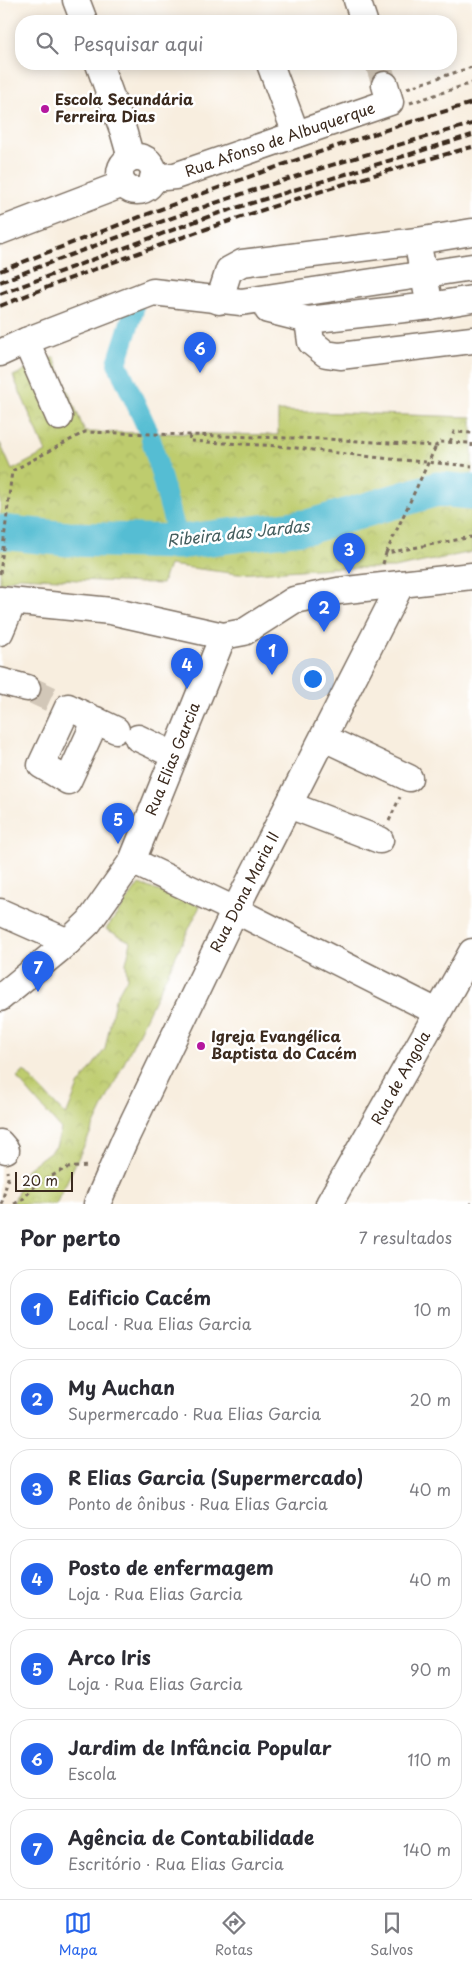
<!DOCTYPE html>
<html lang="pt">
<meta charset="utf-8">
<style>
:root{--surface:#fff;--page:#f2f2f3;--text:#2b2b33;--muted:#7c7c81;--line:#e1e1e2;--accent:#2563eb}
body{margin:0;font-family:"Playpen Sans",sans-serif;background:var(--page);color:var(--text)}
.scale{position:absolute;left:15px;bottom:12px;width:58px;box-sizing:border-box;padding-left:5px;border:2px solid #3b2a1e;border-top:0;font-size:14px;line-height:18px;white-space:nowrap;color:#3b2a1e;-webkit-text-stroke:4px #fff;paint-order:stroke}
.you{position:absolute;left:312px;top:678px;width:18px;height:18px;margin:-12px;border:4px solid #fff;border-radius:50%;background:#1a73e8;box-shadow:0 0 0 8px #1a73e833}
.badge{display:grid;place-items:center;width:32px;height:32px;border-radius:50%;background:var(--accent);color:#fff;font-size:16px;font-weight:700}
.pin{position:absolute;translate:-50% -41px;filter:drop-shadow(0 1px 2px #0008)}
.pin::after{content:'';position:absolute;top:26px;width:18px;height:15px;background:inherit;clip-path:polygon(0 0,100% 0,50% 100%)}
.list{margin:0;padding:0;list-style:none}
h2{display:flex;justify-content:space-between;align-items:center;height:65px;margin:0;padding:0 20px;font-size:21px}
h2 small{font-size:16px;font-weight:400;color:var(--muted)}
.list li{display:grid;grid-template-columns:32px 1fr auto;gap:15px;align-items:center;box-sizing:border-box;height:80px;margin:0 10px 10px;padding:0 10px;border:1px solid var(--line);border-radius:20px}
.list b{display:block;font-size:19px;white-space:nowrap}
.list p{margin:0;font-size:16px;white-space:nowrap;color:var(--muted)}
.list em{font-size:16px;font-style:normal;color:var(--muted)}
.icon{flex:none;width:28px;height:28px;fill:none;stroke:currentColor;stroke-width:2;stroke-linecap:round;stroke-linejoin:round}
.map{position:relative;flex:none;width:472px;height:1204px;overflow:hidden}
.search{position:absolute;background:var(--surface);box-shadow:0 2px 12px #0003;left:15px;right:15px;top:15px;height:55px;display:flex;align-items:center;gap:12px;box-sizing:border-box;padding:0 18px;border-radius:20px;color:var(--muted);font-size:19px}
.sheet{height:695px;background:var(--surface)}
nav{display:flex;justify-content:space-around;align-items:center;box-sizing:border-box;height:70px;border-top:1px solid var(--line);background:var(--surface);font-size:14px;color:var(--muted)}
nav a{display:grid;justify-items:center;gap:2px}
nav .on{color:var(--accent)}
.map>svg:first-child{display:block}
.park{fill:url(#park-crowns);stroke:#7c7b46}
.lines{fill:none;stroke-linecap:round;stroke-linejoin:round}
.canal{stroke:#55bdd3;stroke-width:20}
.river{stroke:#55bdd3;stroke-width:35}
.minor-tunnel{stroke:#d2c7b8;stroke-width:26;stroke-dasharray:26 13;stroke-linecap:butt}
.minor-casing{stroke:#7d6f62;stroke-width:29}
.path{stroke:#7d6f62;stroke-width:3;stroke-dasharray:4 4;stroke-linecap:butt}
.minor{stroke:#fff;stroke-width:26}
.rail{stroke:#3b2a1e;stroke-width:4;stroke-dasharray:8 4;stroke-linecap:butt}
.path-bridge{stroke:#7d6f62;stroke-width:3;stroke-dasharray:4 4;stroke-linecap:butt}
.poi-dot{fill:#b5179e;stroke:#fff;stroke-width:2}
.labels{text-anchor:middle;stroke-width:5;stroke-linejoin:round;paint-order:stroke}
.poi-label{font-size:15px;font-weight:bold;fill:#3b2a1e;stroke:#fff;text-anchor:start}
.street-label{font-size:15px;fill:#3b2a1e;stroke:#fff}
.water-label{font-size:16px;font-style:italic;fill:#445d5d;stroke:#fff}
</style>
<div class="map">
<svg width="472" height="1204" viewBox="0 0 472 1204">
<defs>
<pattern id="park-crowns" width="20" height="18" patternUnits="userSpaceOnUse" patternTransform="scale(1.25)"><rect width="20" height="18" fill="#becc6e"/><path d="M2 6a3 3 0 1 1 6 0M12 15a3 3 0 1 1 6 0" fill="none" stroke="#a4af5f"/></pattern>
</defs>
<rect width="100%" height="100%" fill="#fff"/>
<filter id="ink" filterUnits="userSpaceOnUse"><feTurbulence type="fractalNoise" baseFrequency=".02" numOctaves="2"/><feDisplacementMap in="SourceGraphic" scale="10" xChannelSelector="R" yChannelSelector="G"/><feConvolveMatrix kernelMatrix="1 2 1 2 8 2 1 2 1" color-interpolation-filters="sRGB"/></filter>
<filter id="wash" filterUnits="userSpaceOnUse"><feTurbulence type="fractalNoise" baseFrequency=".0096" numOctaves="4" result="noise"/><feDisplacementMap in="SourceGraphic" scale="20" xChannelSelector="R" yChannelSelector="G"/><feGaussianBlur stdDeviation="1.12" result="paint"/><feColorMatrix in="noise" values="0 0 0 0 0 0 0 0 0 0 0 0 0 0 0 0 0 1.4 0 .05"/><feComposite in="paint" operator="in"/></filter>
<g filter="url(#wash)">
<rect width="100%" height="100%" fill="#f8eedf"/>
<g class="park">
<polygon points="54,357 85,432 278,435 278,411 472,417 472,552 394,568 331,568 238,574 169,565 162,584 18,577 0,584 0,443 12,470 46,452 13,376"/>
<polygon points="139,884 200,906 56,1204 13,1204 26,1170 56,1147 61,1129 17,1078 24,1071 66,1116 78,1086 105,1049 115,999 127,978 126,963 131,942 106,929"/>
</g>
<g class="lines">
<g class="canal">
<polyline points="134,310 117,363 147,428"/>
<polyline points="151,439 179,542"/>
</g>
<polyline class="river" points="0,532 68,539 179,542 311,526 437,489 472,492"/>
</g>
</g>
<g filter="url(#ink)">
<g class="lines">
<g class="minor-tunnel">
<polyline points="378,64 385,85"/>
<polyline points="27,688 68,707"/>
</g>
<g class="minor-casing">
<g id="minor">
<polyline points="76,0 84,21"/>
<polyline points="357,0 364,21"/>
<polyline points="99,64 123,130 131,158"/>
<polyline points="270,64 296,134"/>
<circle cx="137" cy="174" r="17"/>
<polyline points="153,178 175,176 390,102 385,85"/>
<polyline points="0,231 123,184"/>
<polyline points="417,241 472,232"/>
<polyline points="219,301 229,270 242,263 417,241 430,306 308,320 268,310"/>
<polyline points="430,306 472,299"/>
<polyline points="308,320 311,342 326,354 340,356 472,340"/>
<polyline points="26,341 59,417"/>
<polyline points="0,353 26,341 153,292 241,302 472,267"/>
<polyline points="0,600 111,611 223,636 244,632 294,600 338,591 472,576"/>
<polyline points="0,632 13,602"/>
<polyline points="0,681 27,688"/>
<polyline points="96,720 68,781 41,765 68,707 116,730"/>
<polyline points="138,738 174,755"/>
<polyline points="324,738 409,778"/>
<polyline points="289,805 380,840"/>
<polyline points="132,861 235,910 437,1012"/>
<polyline points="0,912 68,942"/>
<polyline points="0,998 68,942 89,922 132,861 223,636"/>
<polyline points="0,1143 6,1150"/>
<polyline points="97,1204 124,1141 235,910 401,584"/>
<polyline points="329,1204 472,952"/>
</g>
</g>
<g class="path">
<polyline points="407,88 472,67"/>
<polyline points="410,103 472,83"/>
<polyline points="190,435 189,441 279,446 390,459 472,466"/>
<polyline points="450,442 454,432 472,433"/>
<polyline points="472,443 472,448"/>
<polyline points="383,564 386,553 472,537"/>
<polyline points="0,574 12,471 85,432 325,439 436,446 439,442 472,443"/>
<polyline points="389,821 400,797"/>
<polyline points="3,1204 2,1202 8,1178 7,1171"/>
<polyline points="14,1204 22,1200 36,1185 66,1168 89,1166"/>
<polyline points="471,1204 472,1203"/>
</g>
<use href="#minor" class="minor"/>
<g class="rail">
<path d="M 0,271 C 155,210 312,151 472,103"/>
<path d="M 0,282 C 155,221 312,168 472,124"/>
<polyline points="0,294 210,216 472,135"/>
<path d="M 0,306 C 154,244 311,191 472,147"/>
</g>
<polyline class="path-bridge" points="386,553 436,446"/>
</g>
</g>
<g class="poi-dot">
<circle cx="45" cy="109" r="5"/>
<circle cx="201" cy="1046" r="5"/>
</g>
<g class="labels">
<g class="poi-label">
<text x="55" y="105">Escola Secundária<tspan x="55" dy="17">Ferreira Dias</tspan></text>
<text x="211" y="1042">Igreja Evangélica<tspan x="211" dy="17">Baptista do Cacém</tspan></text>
</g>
<g class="street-label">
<text transform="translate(280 140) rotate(-19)" y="5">Rua Afonso de Albuquerque</text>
<text transform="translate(173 759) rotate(-68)" y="5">Rua Elias Garcia</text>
<text transform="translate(245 892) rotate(-63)" y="5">Rua Dona Maria II</text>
<text transform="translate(401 1078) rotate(-61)" y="5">Rua de Angola</text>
</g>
<g class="water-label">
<text transform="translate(238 533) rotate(-6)" y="6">Ribeira das Jardas</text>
</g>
</g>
</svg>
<div class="scale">20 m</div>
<div class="you"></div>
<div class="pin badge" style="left:272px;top:675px">1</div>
<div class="pin badge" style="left:324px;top:632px">2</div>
<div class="pin badge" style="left:349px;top:574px">3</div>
<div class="pin badge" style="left:187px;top:689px">4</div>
<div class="pin badge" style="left:118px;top:844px">5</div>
<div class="pin badge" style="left:200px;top:373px">6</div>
<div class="pin badge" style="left:38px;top:992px">7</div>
<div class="search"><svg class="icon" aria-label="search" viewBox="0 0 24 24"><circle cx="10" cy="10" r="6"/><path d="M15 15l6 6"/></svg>Pesquisar aqui</div>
</div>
<section class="sheet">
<h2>Por perto<small>7 resultados</small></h2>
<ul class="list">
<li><span class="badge">1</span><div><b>Edificio Cacém</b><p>Local · Rua Elias Garcia</p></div><em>10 m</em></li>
<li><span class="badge">2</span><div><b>My Auchan</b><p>Supermercado · Rua Elias Garcia</p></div><em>20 m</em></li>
<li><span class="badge">3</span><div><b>R Elias Garcia (Supermercado)</b><p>Ponto de ônibus · Rua Elias Garcia</p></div><em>40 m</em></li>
<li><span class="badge">4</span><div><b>Posto de enfermagem</b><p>Loja · Rua Elias Garcia</p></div><em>40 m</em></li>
<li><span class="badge">5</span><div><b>Arco Iris</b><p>Loja · Rua Elias Garcia</p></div><em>90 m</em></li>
<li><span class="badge">6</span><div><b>Jardim de Infância Popular</b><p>Escola</p></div><em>110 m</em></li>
<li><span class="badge">7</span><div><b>Agência de Contabilidade</b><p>Escritório · Rua Elias Garcia</p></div><em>140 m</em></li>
</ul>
</section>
<nav>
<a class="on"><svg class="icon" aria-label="map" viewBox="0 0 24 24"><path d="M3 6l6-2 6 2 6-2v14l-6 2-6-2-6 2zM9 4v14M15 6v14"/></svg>Mapa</a>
<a><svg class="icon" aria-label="directions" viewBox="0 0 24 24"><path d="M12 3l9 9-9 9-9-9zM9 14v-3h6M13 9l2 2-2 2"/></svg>Rotas</a>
<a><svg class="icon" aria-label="saved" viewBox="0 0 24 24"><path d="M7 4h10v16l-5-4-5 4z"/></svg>Salvos</a>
</nav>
